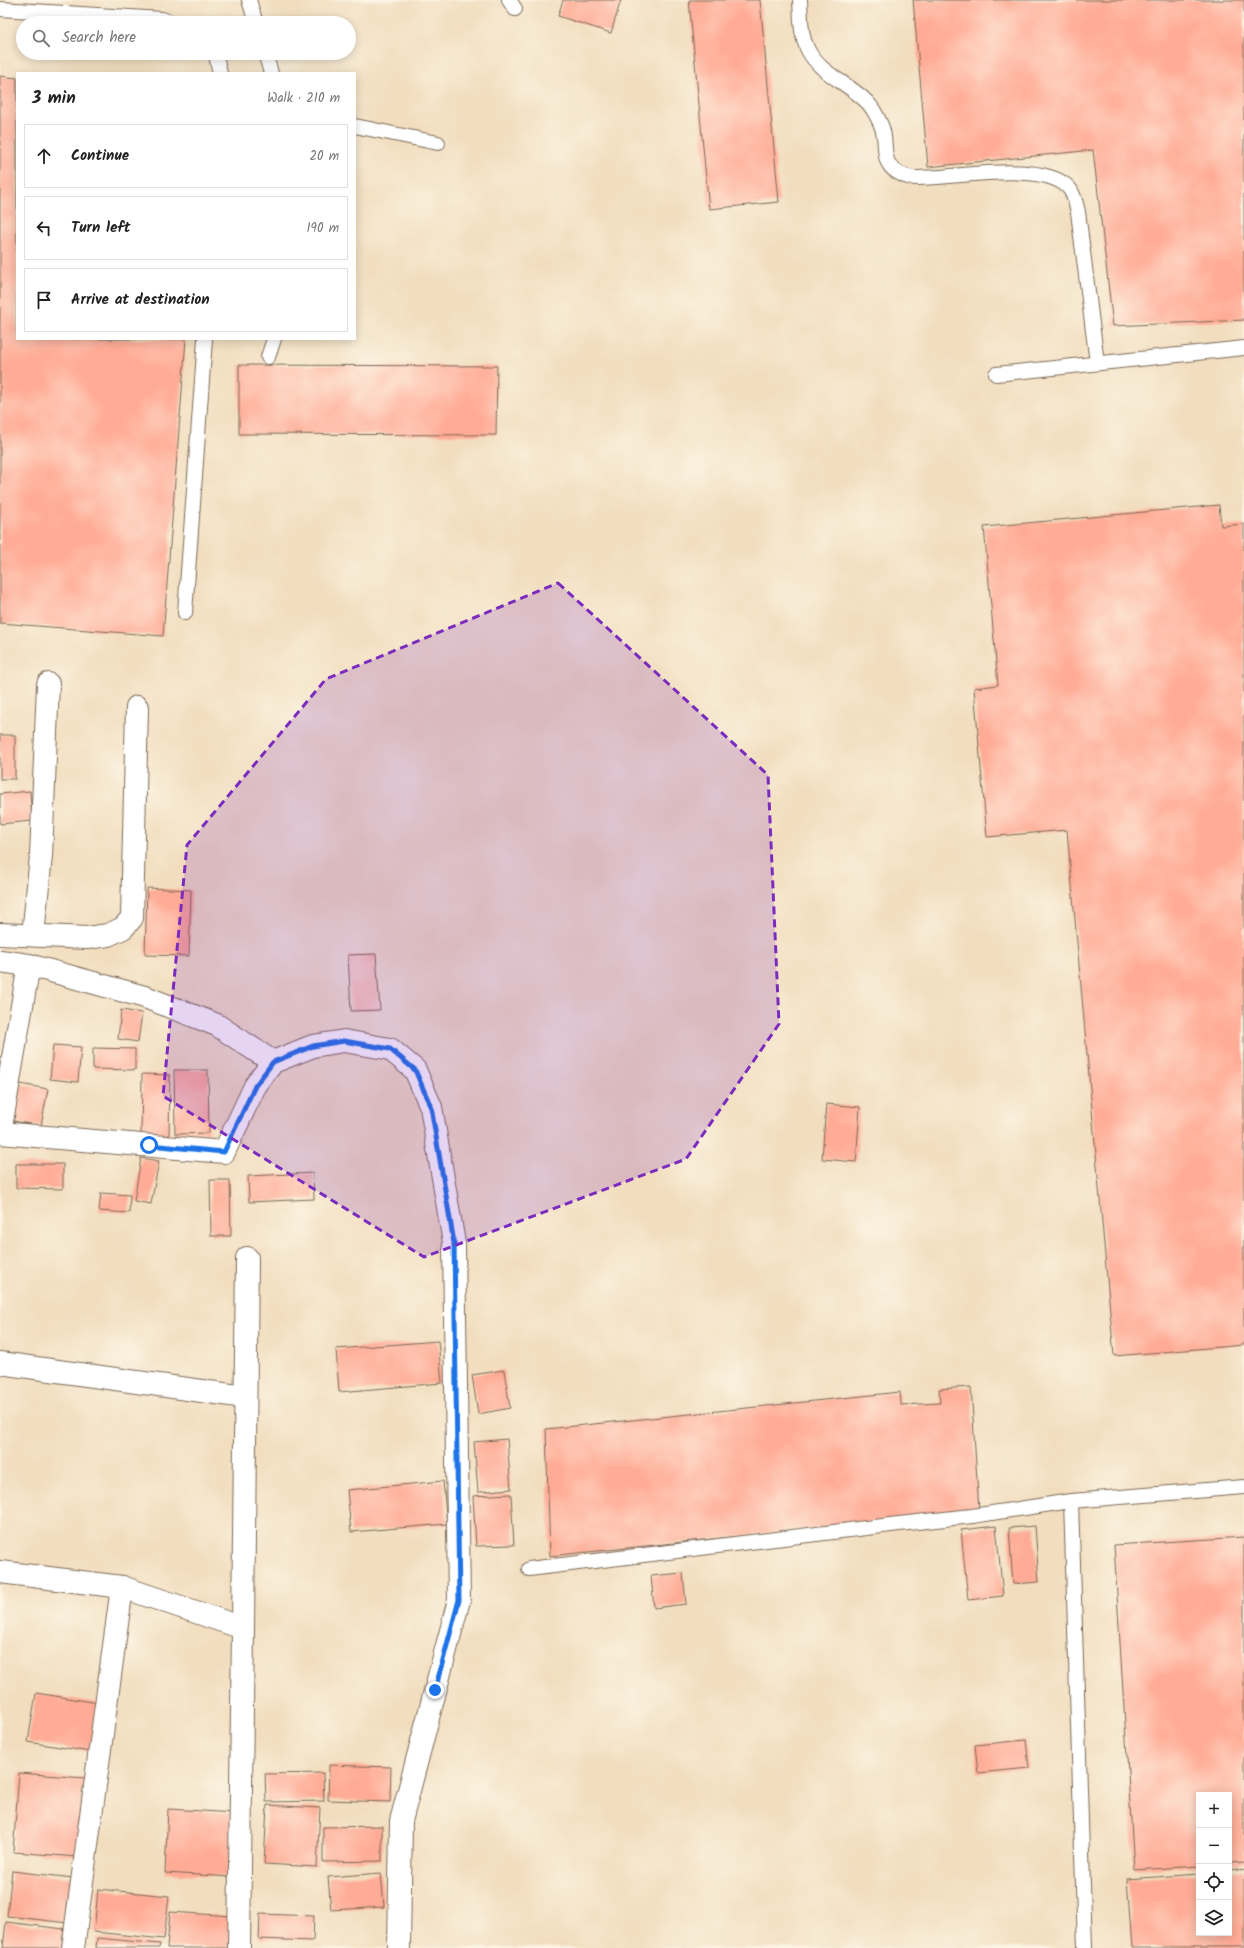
<!DOCTYPE html>
<meta charset="utf-8">
<style>
:root{--surface:#fff;--page:#f6f6f6;--text:#222;--muted:#767676;--line:#e0e0e0}
body{margin:0;font-family:Kalam,sans-serif;background:var(--page);color:var(--text)}
.controls{position:absolute;right:12px;bottom:12px;display:grid;overflow:hidden;border-radius:0px;box-shadow:0 2px 10px #0003}
.controls button{width:36px;height:36px;display:grid;place-items:center;padding:0;border:0;border-bottom:1px solid var(--line);background:var(--surface);color:var(--text);font:20px sans-serif}
.stop{position:absolute;width:12px;height:12px;margin:-9px;border:3px solid #1a73e8;border-radius:50%;background:#fff}
.stop.end{background:#1a73e8;border-color:#fff;box-shadow:0 1px 4px #0008}
.list{margin:0;padding:0;list-style:none}
h2{display:flex;justify-content:space-between;align-items:center;height:52px;margin:0;padding:0 16px;font-size:17px}
h2 small{font-size:13px;font-weight:400;color:var(--muted)}
.list li{display:grid;grid-template-columns:26px 1fr auto;gap:12px;align-items:center;box-sizing:border-box;height:64px;margin:0 8px 8px;padding:0 8px;border:1px solid var(--line);border-radius:0px}
.list b{display:block;font-size:15px;white-space:nowrap}
.list em{font-size:13px;font-style:normal;color:var(--muted)}
.icon{flex:none;width:22px;height:22px;fill:none;stroke:currentColor;stroke-width:2;stroke-linecap:round;stroke-linejoin:round}
.map{position:relative;flex:none;width:1244px;height:1948px;overflow:hidden}
.search{position:absolute;background:var(--surface);box-shadow:0 2px 10px #0003;left:16px;top:16px;width:340px;height:44px;display:flex;align-items:center;gap:10px;box-sizing:border-box;padding:0 14px;border-radius:22px;color:var(--muted);font-size:15px}
.panel{position:absolute;background:var(--surface);box-shadow:0 2px 10px #0003;left:16px;top:72px;width:340px;height:268px;border-radius:0px}
.map>svg:first-child{display:block}
.building{fill:#ffab95}
.lines{fill:none;stroke-linecap:round;stroke-linejoin:round}
.service-casing{stroke:#7b6956;stroke-width:16}
.minor-casing{stroke:#7b6956;stroke-width:24}
.service{stroke:#fff;stroke-width:14}
.minor{stroke:#fff;stroke-width:22}
.route{stroke:#1a73e8;stroke-width:5}
.marked{fill:#7b2cbf;fill-opacity:0.2;stroke:#7b2cbf;stroke-width:3;stroke-dasharray:8 5;stroke-linejoin:round}
</style>
<div class="map">
<svg width="1244" height="1948" viewBox="0 0 1244 1948">
<rect width="100%" height="100%" fill="#fcf5e5"/>
<filter id="ink" filterUnits="userSpaceOnUse"><feTurbulence type="fractalNoise" baseFrequency=".025" numOctaves="2"/><feDisplacementMap in="SourceGraphic" scale="8" xChannelSelector="R" yChannelSelector="G"/><feConvolveMatrix kernelMatrix="1 2 1 2 8 2 1 2 1" color-interpolation-filters="sRGB"/></filter>
<filter id="wash" filterUnits="userSpaceOnUse"><feTurbulence type="fractalNoise" baseFrequency=".012" numOctaves="4" result="noise"/><feDisplacementMap in="SourceGraphic" scale="16" xChannelSelector="R" yChannelSelector="G"/><feGaussianBlur stdDeviation="0.9" result="paint"/><feColorMatrix in="noise" values="0 0 0 0 0 0 0 0 0 0 0 0 0 0 0 0 0 1.4 0 .05"/><feComposite in="paint" operator="in"/></filter>
<g filter="url(#wash)">
<rect width="100%" height="100%" fill="#f2debf"/>
<g id="blocks">
<g class="building">
<polygon points="563,0 621,0 611,33 558,16"/>
<polygon points="689,0 760,0 779,202 709,209"/>
<polygon points="913,0 1244,0 1244,320 1113,326 1093,150 928,167"/>
<polygon points="0,76 17,78 17,339 186,339 163,636 0,623"/>
<polygon points="239,365 497,366 496,435 239,434"/>
<polygon points="1219,505 1221,526 1244,524 1244,1345 1114,1356 1067,830 987,837 974,688 998,685 984,527"/>
<rect x="0" y="735" width="15" height="44"/>
<polygon points="30,791 32,821 0,824 0,794"/>
<polygon points="147,888 191,890 189,956 145,955"/>
<polygon points="376,954 380,1010 351,1011 348,955"/>
<polygon points="121,1010 142,1013 138,1042 118,1039"/>
<polygon points="53,1045 81,1047 78,1082 50,1079"/>
<polygon points="93,1048 135,1049 135,1070 93,1069"/>
<polygon points="174,1070 208,1070 209,1133 175,1134"/>
<polygon points="142,1074 170,1075 169,1137 141,1137"/>
<polygon points="20,1084 48,1089 41,1126 13,1121"/>
<polygon points="826,1104 860,1107 856,1162 822,1159"/>
<polygon points="141,1158 159,1161 151,1204 134,1201"/>
<polygon points="16,1164 63,1164 63,1189 16,1188"/>
<polygon points="313,1173 314,1199 249,1202 248,1176"/>
<polygon points="210,1180 230,1180 231,1236 211,1236"/>
<polygon points="101,1193 130,1195 129,1213 99,1211"/>
<polygon points="438,1341 442,1383 339,1392 336,1349"/>
<polygon points="504,1370 510,1408 478,1414 472,1375"/>
<polygon points="971,1387 979,1511 550,1556 546,1429 900,1392 901,1405 940,1403 939,1389"/>
<polygon points="507,1439 511,1489 478,1492 474,1442"/>
<polygon points="443,1481 447,1524 351,1532 347,1490"/>
<polygon points="511,1494 514,1545 476,1546 473,1496"/>
<polygon points="996,1526 1003,1596 968,1600 961,1530"/>
<polygon points="1035,1526 1039,1582 1013,1584 1009,1528"/>
<polygon points="1244,1537 1244,1863 1229,1864 1229,1795 1199,1795 1199,1866 1134,1870 1114,1545"/>
<polygon points="683,1573 686,1604 654,1608 651,1576"/>
<polygon points="36,1693 99,1703 91,1752 28,1742"/>
<polygon points="1026,1740 1029,1768 978,1773 975,1745"/>
<polygon points="329,1765 391,1767 390,1802 328,1800"/>
<polygon points="19,1773 85,1778 78,1857 13,1852"/>
<polygon points="323,1773 324,1801 266,1802 265,1774"/>
<polygon points="267,1805 320,1808 317,1867 264,1864"/>
<polygon points="168,1809 235,1813 232,1877 165,1873"/>
<polygon points="382,1826 382,1861 323,1862 323,1827"/>
<polygon points="1244,1870 1244,1948 1132,1948 1127,1879 1199,1874 1199,1933 1229,1933 1229,1872"/>
<polygon points="12,1871 73,1878 68,1923 7,1916"/>
<polygon points="381,1873 384,1907 331,1910 328,1877"/>
<polygon points="98,1889 169,1896 164,1939 94,1932"/>
<polygon points="170,1912 233,1916 231,1948 167,1948"/>
<polygon points="260,1914 314,1916 313,1941 259,1939"/>
<polygon points="6,1922 64,1929 62,1948 3,1948"/>
<polygon points="97,1938 160,1944 159,1948 96,1948"/>
</g>
</g>
</g>
<g filter="url(#ink)">
<use href="#blocks" fill-opacity="0" stroke="#7b6956" stroke-width="1"/>
<g class="lines">
<g class="service-casing">
<g id="service">
<polyline points="249,0 256,23"/>
<polyline points="509,0 515,9"/>
<path d="M 800,0 C 801,16 800,35 808,50 C 820,74 850,84 867,102 C 872,107 878,118 881,125 C 890,145 876,165 905,176 C 914,180 929,177 938,177 C 971,175 1044,163 1068,187 C 1074,193 1076,204 1078,212 L 1097,363"/>
<polyline points="0,9 162,19 174,23"/>
<polyline points="214,53 216,56 220,73"/>
<polyline points="265,53 271,73"/>
<polyline points="355,126 438,143"/>
<polyline points="268,357 274,339"/>
<polyline points="996,374 1244,348"/>
<polyline points="185,613 205,339"/>
<polyline points="1071,1501 1085,1948"/>
<polyline points="529,1569 899,1524 972,1516 1071,1501 1244,1487"/>
</g>
</g>
<g class="minor-casing">
<g id="minor">
<polyline points="0,934 87,938 108,935 123,928 132,918 137,707"/>
<polyline points="33,935 41,856 48,684"/>
<polyline points="0,961 29,965 145,997 217,1025 273,1062"/>
<polyline points="0,1133 224,1152 255,1086 273,1062 313,1046 344,1041 390,1049 415,1070 431,1107 454,1243 459,1600 401,1821 399,1948"/>
<polyline points="0,1133 29,965"/>
<polyline points="0,1363 245,1397"/>
<polyline points="0,1572 122,1587 243,1628 239,1948"/>
<polyline points="243,1628 247,1258"/>
<polyline points="73,1948 122,1587"/>
</g>
</g>
<use href="#service" class="service"/>
<use href="#minor" class="minor"/>
</g>
</g>
<g class="lines" filter="url(#ink)">
<polyline class="route" points="149,1145 224,1152 255,1086 273,1062 313,1046 344,1041 390,1049 415,1070 431,1107 454,1243 459,1600 435,1690"/>
</g>
<path class="marked" d="M 558,583 L 768,775 L 779,1024 L 686,1159 L 424,1257 L 163,1096 L 187,845 L 326,679 Z"/>
</svg>
<div class="controls">
<button>+</button>
<button>−</button>
<button><svg class="icon" aria-label="locate" viewBox="0 0 24 24"><circle cx="12" cy="12" r="6"/><path d="M12 2v4M12 18v4M2 12h4M18 12h4"/></svg></button>
<button><svg class="icon" aria-label="layers" viewBox="0 0 24 24"><path d="M12 4l9 5-9 5-9-5zM3 14l9 5 9-5"/></svg></button>
</div>
<div class="stop" style="left:149px;top:1145px"></div>
<div class="stop end" style="left:435px;top:1690px"></div>
<div class="search"><svg class="icon" aria-label="search" viewBox="0 0 24 24"><circle cx="10" cy="10" r="6"/><path d="M15 15l6 6"/></svg>Search here</div>
<section class="panel">
<h2>3 min<small>Walk · 210 m</small></h2>
<ul class="list">
<li><svg class="icon" aria-label="ahead" viewBox="0 0 24 24"><path d="M12 20V5M6 11l6-6 6 6"/></svg><div><b>Continue</b></div><em>20 m</em></li>
<li><svg class="icon" aria-label="left" viewBox="0 0 24 24"><path d="M17 20v-9H6M10 6l-5 5 5 5"/></svg><div><b>Turn left</b></div><em>190 m</em></li>
<li><svg class="icon" aria-label="arrive" viewBox="0 0 24 24"><path d="M6 21V4h12l-3 4 3 4H6"/></svg><div><b>Arrive at destination</b></div></li>
</ul>
</section>
</div>
